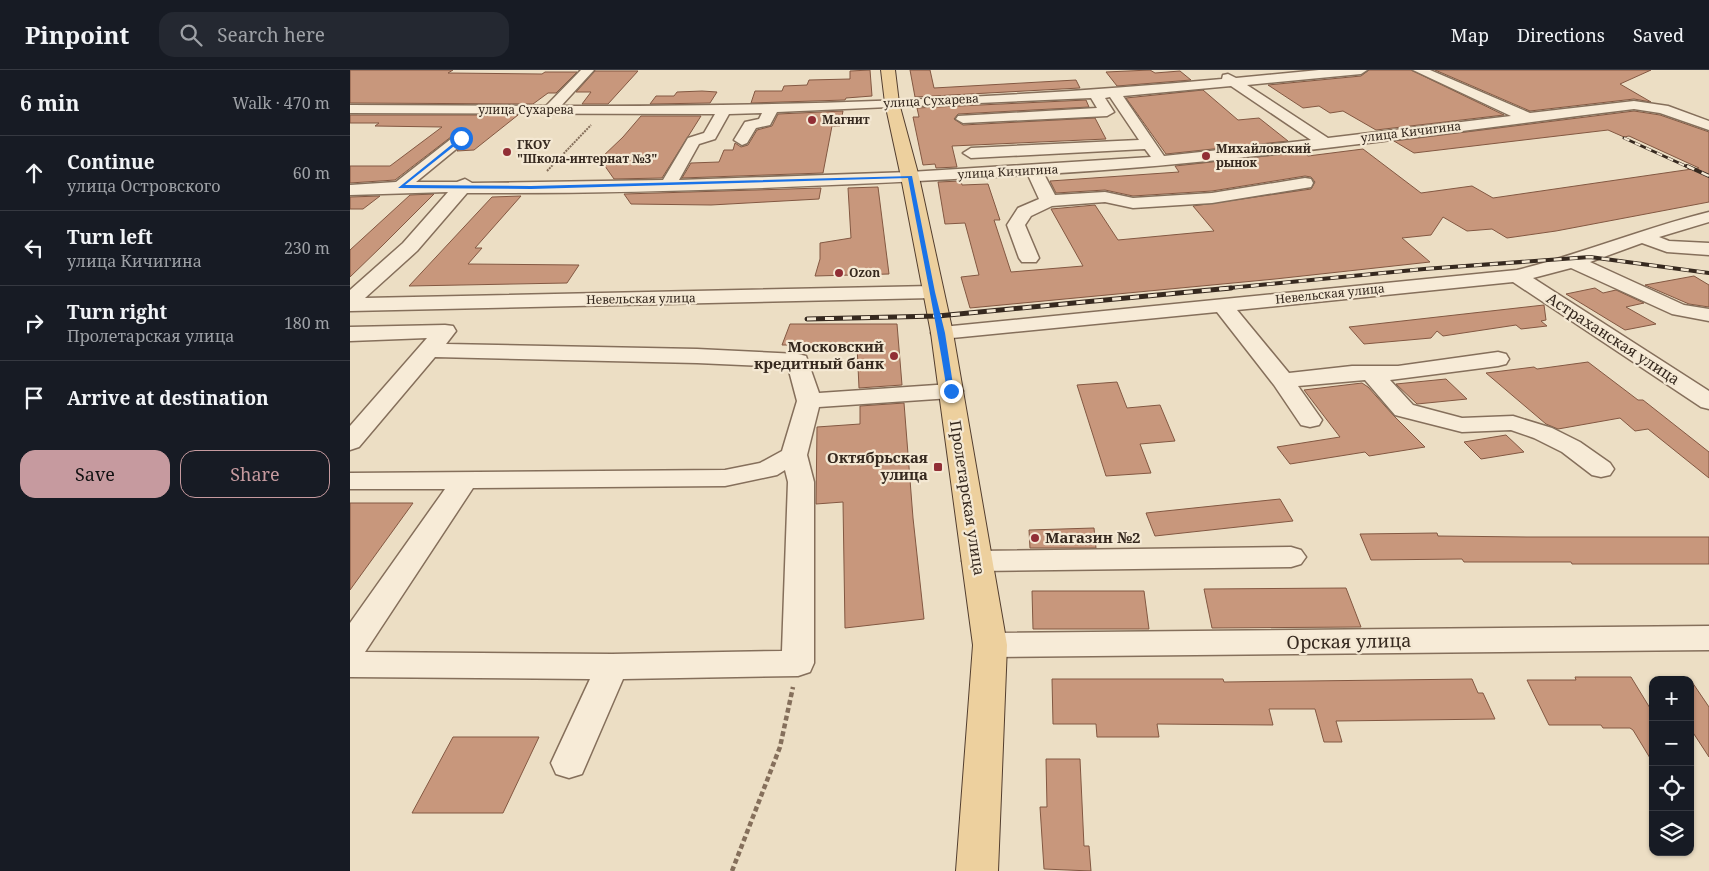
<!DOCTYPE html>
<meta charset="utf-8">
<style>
:root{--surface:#171b24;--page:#242831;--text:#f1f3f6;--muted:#9ea1a6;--line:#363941;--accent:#c69a9f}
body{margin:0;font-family:"Noto Serif",serif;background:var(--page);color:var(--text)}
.controls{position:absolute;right:15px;bottom:15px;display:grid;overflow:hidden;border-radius:10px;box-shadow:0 1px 4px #0004}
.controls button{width:45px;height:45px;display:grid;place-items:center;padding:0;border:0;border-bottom:1px solid var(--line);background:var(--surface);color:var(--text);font:25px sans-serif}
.stop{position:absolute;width:15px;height:15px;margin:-11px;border:4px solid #1a73e8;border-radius:50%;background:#fff}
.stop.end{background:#1a73e8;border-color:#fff;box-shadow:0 1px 5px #0008}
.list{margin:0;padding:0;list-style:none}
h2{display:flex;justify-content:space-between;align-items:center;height:65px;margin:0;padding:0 20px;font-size:21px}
h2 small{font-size:16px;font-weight:400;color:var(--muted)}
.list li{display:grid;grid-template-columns:32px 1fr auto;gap:15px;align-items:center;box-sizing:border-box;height:75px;padding:0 20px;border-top:1px solid var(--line)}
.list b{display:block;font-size:19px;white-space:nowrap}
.list p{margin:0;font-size:16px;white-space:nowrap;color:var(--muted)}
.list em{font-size:16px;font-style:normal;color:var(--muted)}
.actions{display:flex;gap:10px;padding:15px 20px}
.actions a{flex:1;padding:11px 0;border:1px solid var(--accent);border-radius:15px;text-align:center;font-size:18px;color:var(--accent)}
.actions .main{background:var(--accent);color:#111}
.icon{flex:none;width:28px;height:28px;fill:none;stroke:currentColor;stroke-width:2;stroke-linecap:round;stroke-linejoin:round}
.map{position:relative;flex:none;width:1359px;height:801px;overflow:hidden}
header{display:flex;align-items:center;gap:30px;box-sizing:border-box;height:70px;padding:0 25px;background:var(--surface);border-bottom:1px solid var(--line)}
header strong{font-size:24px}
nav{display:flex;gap:28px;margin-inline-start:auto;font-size:18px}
.search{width:350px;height:45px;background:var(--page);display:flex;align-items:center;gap:12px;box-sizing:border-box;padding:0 18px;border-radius:15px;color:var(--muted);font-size:19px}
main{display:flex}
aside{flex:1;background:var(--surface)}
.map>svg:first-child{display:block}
.building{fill:#c8977c;stroke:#835842}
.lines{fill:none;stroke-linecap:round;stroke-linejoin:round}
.minor-casing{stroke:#856f5b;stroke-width:3}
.major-casing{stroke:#533e2f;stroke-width:2}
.path-far1{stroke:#856f5b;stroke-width:2;stroke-dasharray:2 1;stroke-linecap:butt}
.path{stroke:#856f5b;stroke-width:4.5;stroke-dasharray:5 3;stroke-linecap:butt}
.minor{fill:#f7ebd7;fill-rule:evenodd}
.major{fill:#edd09e;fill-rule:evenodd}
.rail-far2-casing{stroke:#36291f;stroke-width:3}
.rail-far1-casing{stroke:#36291f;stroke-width:4}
.rail-casing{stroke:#36291f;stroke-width:5}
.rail-far2{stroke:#f4e8d3;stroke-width:2;stroke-dasharray:6;stroke-linecap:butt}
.rail-far1{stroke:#f4e8d3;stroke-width:2.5;stroke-dasharray:8;stroke-linecap:butt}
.rail{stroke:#f4e8d3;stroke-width:3;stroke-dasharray:9;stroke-linecap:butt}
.route{fill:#1a73e8}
.poi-dot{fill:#912e35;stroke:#f4e8d3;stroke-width:2}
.labels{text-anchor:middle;stroke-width:4.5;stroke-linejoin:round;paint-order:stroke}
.far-street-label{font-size:12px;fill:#36291f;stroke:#f4e8d3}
.far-poi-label{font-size:12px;font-weight:bold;fill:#36291f;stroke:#f4e8d3;text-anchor:start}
.street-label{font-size:15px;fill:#36291f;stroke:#f4e8d3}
.poi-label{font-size:15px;font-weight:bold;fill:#36291f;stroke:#f4e8d3;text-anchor:end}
.near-street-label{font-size:18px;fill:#36291f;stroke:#f4e8d3}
</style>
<header>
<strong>Pinpoint</strong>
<div class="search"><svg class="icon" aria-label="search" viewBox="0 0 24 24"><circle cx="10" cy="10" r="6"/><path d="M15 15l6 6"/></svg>Search here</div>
<nav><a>Map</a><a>Directions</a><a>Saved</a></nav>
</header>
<main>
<aside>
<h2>6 min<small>Walk · 470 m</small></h2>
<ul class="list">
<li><svg class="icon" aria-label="ahead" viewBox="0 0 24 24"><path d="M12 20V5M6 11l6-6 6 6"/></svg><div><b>Continue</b><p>улица Островского</p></div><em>60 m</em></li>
<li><svg class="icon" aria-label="left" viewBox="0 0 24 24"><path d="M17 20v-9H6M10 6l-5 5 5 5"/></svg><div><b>Turn left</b><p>улица Кичигина</p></div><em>230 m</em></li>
<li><svg class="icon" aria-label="right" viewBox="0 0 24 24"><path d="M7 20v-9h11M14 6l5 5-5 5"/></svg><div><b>Turn right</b><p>Пролетарская улица</p></div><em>180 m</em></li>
<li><svg class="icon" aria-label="arrive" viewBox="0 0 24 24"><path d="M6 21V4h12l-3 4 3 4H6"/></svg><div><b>Arrive at destination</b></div></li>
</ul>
<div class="actions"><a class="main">Save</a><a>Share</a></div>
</aside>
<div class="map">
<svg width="1359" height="801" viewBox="0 0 1359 801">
<rect width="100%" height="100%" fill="#ecdec4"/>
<g class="building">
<polygon points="0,0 103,0 98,3 192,4 195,2 227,2 206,23 198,23 183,34 0,33"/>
<polygon points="520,0 522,26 496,28 495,30 401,33 405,21 432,21 434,16 457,15 459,10 500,9 500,1"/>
<polygon points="560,0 580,0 584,18 726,10 730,18 565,27"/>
<polygon points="800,0 805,3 830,1 841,10 767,16 756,2"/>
<polygon points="1019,0 1061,0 1154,45 1026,60 993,41 980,43 969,36 953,38 918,15 1011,6"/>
<polygon points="1085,0 1301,0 1270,14 1301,32 1284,29 1180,41"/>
<polygon points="245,1 288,1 258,34 232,34 241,22 226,22"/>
<polygon points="853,20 888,50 909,48 938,71 816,84 776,28"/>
<polygon points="327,22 352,21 367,22 360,33 300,34 306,26 324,26"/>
<polygon points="736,30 739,37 608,44 604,49 613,55 745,48 756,69 602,76 607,97 586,98 585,94 573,95 563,47 569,47 567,38"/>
<polygon points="493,41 490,56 482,56 473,103 332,108 341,93 369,92 374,80 383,80 385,73 391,77 398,75 407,60 422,56 428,44"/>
<polygon points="1284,41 1310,45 1359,62 1359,132 1206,161 1157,168 1142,159 1117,161 1093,147 1081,165 1052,168 1080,192 925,209 620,238 611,207 629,205 615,153 595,154 588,112 611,111 612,115 638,114 650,150 644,150 661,202 733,196 701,139 745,135 768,170 864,161 843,136 961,119 965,112 961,107 955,106 862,121 783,126 755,120 706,123 700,111 829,102 825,96 953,82 958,86 1013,79 1071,123 1122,116 1143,128 1349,98 1279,66 1274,67 1258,60 1064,83 1044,71"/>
<polygon points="0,45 168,45 124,80 107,81 121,68 116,63 106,63 45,110 0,113 0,96 40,96 92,57 25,56 29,53 0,53"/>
<polygon points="291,46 351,46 312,108 264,109 250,89 273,67"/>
<polygon points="528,117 539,204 465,206 470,189 470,173 501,168 498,118"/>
<polygon points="471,118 469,129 361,135 281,134 274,124"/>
<polygon points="84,124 32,176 0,207 0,180 60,125"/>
<polygon points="30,126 13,139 0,139 0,127"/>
<polygon points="171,126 125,178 132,178 118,194 229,195 217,213 59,216 142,127"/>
<polygon points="1344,206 1359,215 1359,237 1339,234 1295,215"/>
<polygon points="1245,218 1253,223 1266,220 1294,233 1276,237 1306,254 1275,260 1216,224"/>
<polygon points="1194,235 1196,250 1191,251 1197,256 1171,259 1166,255 1093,266 1087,261 1081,268 1014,274 999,257"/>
<polygon points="440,254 547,254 552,315 509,318 507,275 432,275"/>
<polygon points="1238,292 1288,330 1293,330 1359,382 1359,408 1298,359 1285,361 1270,348 1208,359 1196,354 1136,303 1184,297 1187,299"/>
<polygon points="1096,309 1117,329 1067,334 1046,314"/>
<polygon points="767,312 777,338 810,335 825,371 790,374 801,403 756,406 727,315"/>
<polygon points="1012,313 1018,317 1044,346 1075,377 1019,386 1015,382 940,394 927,377 990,367 954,320"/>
<polygon points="554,333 563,448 574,549 495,558 493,432 466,434 467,357 510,354 510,336"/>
<polygon points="1156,365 1174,382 1131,389 1114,372"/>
<polygon points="930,429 943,451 805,466 796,443"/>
<polygon points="0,433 63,433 0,520"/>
<polygon points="744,458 746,478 680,478 679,460"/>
<polygon points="1087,463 1088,466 1177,467 1359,467 1359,494 1222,494 1221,492 1114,492 1112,489 1021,490 1010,464"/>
<polygon points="996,518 1011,557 862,558 854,519"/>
<polygon points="682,521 794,521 799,559 683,559"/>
<polygon points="1225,607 1281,607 1303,643 1303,693 1283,660 1280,658 1253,658 1251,655 1199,655 1177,610 1226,610"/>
<polygon points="702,609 873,609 874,612 1122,609 1128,623 1133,623 1145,649 986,651 992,672 974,672 965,639 919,639 923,655 807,654 809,667 747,667 746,654 703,654"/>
<polygon points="1340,609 1359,637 1359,687 1340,658"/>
<polygon points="103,667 189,667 153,743 62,743"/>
<polygon points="696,689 730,689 734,776 739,776 741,801 694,799 690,737 697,737"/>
</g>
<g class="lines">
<g class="minor-casing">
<g id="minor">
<path d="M 231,0 L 244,0 L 211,36 C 432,37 653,29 872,9 L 873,5 L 878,4 L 886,8 L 969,0 L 1017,0 L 1011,4 L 897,15 L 978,68 L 1161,46 L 1063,0 L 1080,0 L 1180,43 L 1284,31 L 1318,36 L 1359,51 L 1359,60 L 1310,43 L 1284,39 C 1088,63 891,93 694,104 L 705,125 L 755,122 L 783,128 L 862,123 L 955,108 L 961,109 L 963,113 L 961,117 L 955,118 L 862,133 L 783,138 L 755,132 L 702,136 L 681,146 L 675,155 L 689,188 L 686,192 L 672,192 L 669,188 L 657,155 L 668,138 L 689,129 L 678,105 C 491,116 304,124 117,123 L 67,181 L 15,228 L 582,216 L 589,218 L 592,222 L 589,226 L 582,228 L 0,241 L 0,220 L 53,173 L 98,122 L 0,125 L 0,115 L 46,112 L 106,65 L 116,65 L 119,68 L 116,71 L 66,112 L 107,112 L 115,109 L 122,113 L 313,110 L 338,68 L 354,63 L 365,44 L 0,43 L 0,35 L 196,36 ZM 881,16 L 961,70 L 814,86 L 773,26 ZM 760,27 L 789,70 L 621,78 L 613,83 L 621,88 L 795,79 L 801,87 L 560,102 L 329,110 L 349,74 L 365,69 L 379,44 L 412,43 L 409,49 L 395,52 L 384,70 L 392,75 L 397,73 L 406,58 L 420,55 L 427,42 L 741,28 L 747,38 L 608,46 L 606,49 L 613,53 L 757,46 L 764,42 L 755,28 Z"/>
<path d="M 1359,142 L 1359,152 L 1309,167 L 1319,171 L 1359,173 L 1359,185 L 1317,182 L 1292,173 L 1240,192 L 1334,235 L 1359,239 L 1359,251 L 1322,244 L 1221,198 L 1183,208 L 1359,321 L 1359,339 L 1351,337 L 1163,212 L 887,240 L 939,303 L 1002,296 L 1048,296 L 1148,282 L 1156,284 L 1159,289 L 1156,294 L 1148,296 L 1040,310 L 1063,335 L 1112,348 L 1163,346 L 1202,358 L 1230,372 L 1260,393 L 1264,399 L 1260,405 L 1251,407 L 1242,405 L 1212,382 L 1184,368 L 1161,360 L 1112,362 L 1045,345 L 1015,310 L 948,316 L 972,350 L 969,355 L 960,357 L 951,355 L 924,315 L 867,242 L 592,269 L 584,268 L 581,263 L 584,258 L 592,257 L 1167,200 C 1232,184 1294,158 1359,142 Z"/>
<path d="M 95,255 L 103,256 L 106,261 L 96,274 L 347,279 L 448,284 L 456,286 L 469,323 L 601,314 L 609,316 L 613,321 L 609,326 L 601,328 L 469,337 L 457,385 L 464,412 L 464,593 L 460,602 L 448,606 L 273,609 L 232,704 L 219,708 L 206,704 L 201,693 L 240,609 L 0,607 L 0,553 L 95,419 L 0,419 L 0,403 L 375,400 L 410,393 L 432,381 L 447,331 L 438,297 L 347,293 L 85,287 L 9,377 L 0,380 L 0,356 L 77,268 L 0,271 L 0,257 ZM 435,400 L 438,412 L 432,581 L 262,584 L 15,582 L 123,418 L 375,416 L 427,405 Z"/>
<polygon points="941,477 951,480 956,487 951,494 941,497 627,501 617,498 612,491 617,484 627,481"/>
<polygon points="1359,556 1359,580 640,587 629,584 624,575 629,566 640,563"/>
</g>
</g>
<g class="major-casing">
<polygon id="major" points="531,0 545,0 549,33 569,107 603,263 657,575 648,801 606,801 623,575 581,263 551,107 535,33"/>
</g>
<polyline class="path-far1" points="197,101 241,55"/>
<polyline class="path" points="382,801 430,677 443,617"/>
<use href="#minor" class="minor"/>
<use href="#major" class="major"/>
<g class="rail-far2-casing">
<polyline id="rail-far2" points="1274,68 1340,98"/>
</g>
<g class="rail-far1-casing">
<g id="rail-far1">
<polyline points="1337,96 1359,106"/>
<polyline points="869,219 1074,199 1240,187 1359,203"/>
</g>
</g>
<g class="rail-casing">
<polyline id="rail" points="457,249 588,246 881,218"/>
</g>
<use href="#rail-far2" class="rail-far2"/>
<use href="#rail-far1" class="rail-far1"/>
<use href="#rail" class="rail"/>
</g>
<path class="route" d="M 111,67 L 113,69 L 55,115 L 181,116 L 562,106 L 585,222 L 595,263 L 604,321 L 601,323 L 597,321 C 586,250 571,179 558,108 L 181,119 L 48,118 Z"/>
<g class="poi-dot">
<circle cx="462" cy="50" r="5"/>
<circle cx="157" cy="82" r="5"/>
<circle cx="856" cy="86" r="5"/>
<circle cx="489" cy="203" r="5"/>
<circle cx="544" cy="286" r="5"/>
<rect x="583" y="392" width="10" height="10" rx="2.5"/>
<circle cx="685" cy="468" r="5"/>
</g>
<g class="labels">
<g class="far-street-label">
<text transform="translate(581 31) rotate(-3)" y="4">улица Сухарева</text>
<text x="176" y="44">улица Сухарева</text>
<text transform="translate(1061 62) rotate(-7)" y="4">улица Кичигина</text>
<text transform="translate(658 102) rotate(-3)" y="4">улица Кичигина</text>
<text transform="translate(980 224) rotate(-6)" y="4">Невельская улица</text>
<text transform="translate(291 229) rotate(-1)" y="4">Невельская улица</text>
</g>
<g class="far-poi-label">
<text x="472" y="54">Магнит</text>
<text x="167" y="79">ГКОУ<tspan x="167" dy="14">"Школа-интернат №3"</tspan></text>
<text x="866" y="83">Михайловский<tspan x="866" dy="14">рынок</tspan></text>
<text x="499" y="207">Ozon</text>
</g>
<g class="street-label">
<text transform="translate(1263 269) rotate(33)" y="5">Астраханская улица</text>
<text transform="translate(617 428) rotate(81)" y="5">Пролетарская улица</text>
</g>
<g class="poi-label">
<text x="534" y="282">Московский<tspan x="534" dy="17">кредитный банк</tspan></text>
<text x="578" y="393">Октябрьская<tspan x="578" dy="17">улица</tspan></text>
<text x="695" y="473" text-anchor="start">Магазин №2</text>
</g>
<g class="near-street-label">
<text transform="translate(999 572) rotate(-1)" y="6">Орская улица</text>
</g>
</g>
</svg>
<div class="controls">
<button>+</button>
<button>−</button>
<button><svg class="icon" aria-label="locate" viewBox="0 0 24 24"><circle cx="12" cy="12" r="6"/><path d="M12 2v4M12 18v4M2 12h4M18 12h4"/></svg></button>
<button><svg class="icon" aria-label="layers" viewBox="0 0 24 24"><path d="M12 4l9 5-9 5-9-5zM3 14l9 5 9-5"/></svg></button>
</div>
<div class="stop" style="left:111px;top:68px"></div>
<div class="stop end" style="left:601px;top:321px"></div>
</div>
</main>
